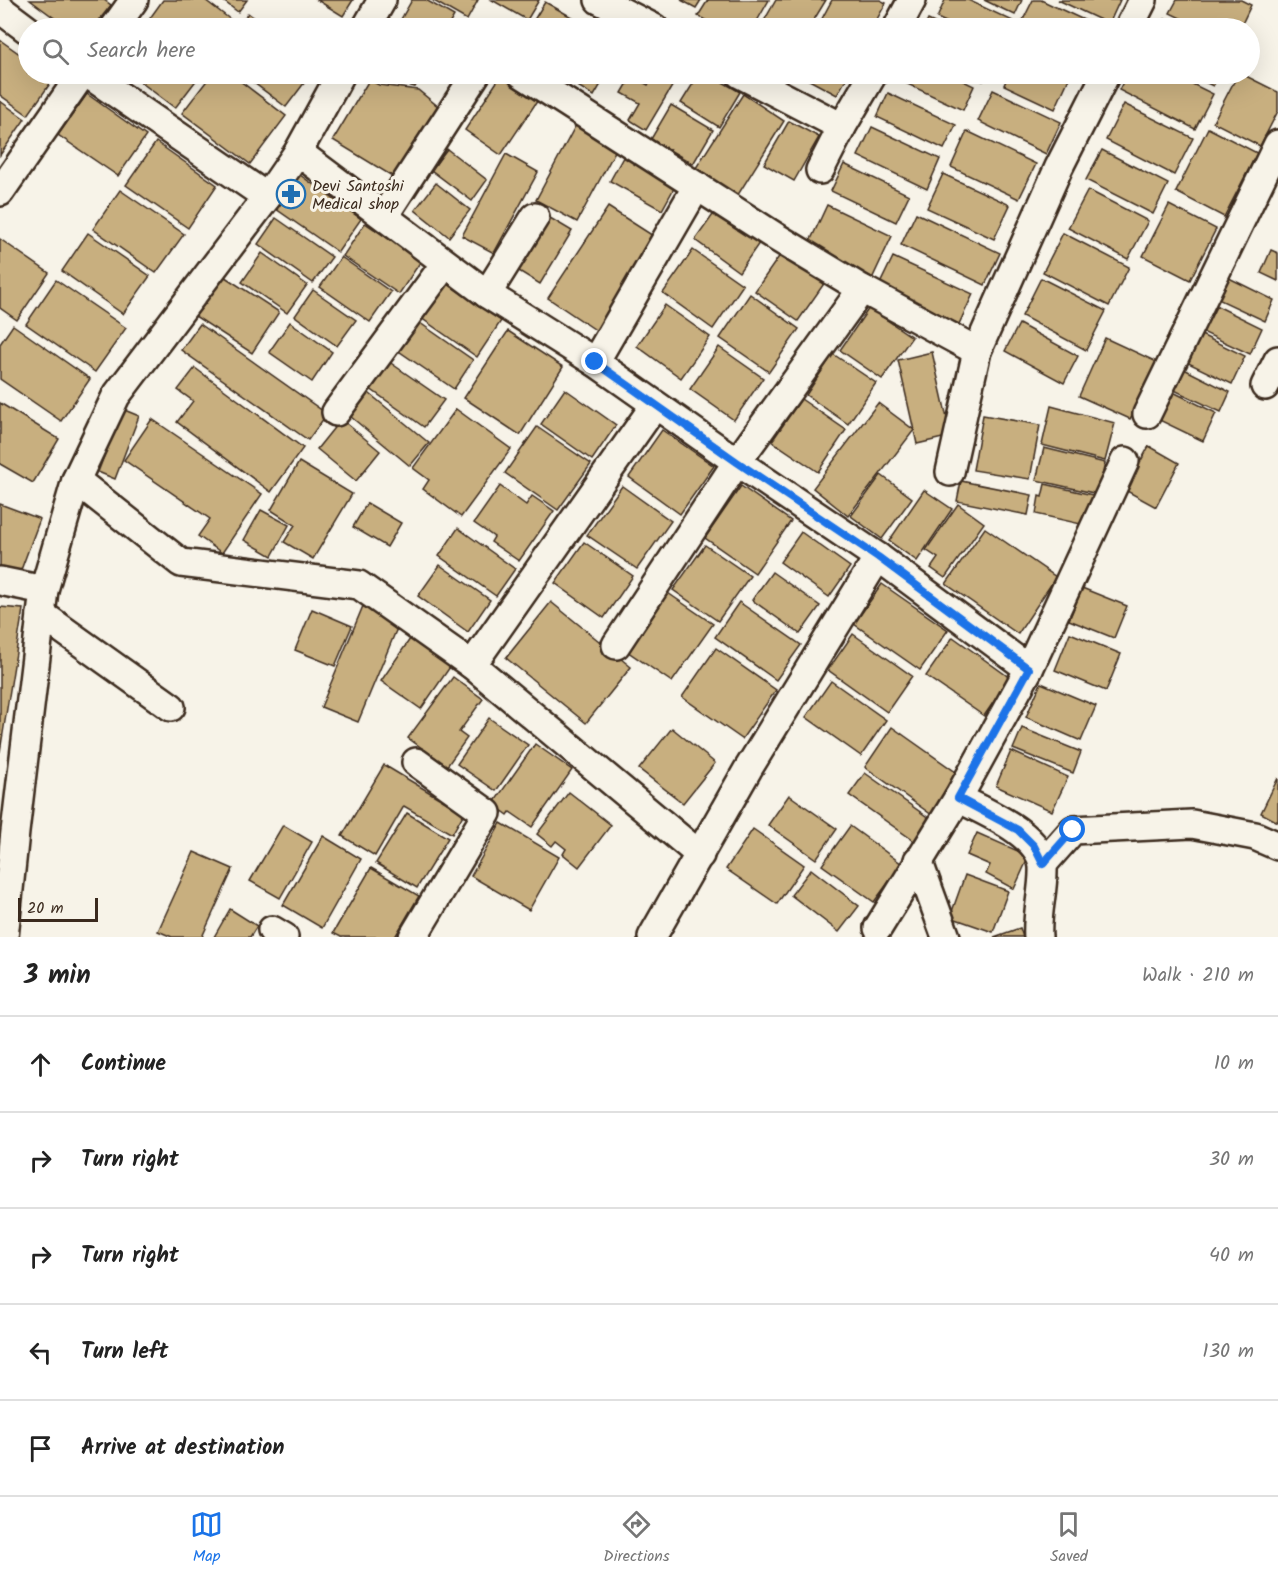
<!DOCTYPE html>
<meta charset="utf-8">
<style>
:root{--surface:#fff;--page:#f2f2f2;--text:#222;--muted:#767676;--line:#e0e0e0;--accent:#1a73e8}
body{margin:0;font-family:Kalam,sans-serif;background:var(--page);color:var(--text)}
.scale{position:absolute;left:18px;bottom:15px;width:80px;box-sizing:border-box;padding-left:6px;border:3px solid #3b2a1e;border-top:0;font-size:16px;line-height:21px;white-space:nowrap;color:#3b2a1e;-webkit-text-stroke:4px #f7f3e8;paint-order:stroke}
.stop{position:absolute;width:18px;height:18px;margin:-14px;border:4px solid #1a73e8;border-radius:50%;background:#fff}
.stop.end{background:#1a73e8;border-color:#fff;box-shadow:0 2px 6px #0008}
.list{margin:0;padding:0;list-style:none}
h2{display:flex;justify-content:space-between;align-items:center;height:78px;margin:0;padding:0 24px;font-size:26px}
h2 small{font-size:20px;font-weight:400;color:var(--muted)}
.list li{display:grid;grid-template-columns:39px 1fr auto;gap:18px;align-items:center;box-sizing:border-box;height:96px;padding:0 24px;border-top:2px solid var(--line)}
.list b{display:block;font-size:22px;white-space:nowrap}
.list em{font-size:20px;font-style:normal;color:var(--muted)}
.icon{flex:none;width:33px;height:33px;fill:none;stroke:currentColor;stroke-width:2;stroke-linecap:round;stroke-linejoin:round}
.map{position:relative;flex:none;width:1278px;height:937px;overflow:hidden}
.search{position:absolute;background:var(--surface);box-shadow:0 6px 24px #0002;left:18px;right:18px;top:18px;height:66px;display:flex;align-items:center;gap:15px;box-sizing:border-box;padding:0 21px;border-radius:33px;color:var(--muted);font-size:22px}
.sheet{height:558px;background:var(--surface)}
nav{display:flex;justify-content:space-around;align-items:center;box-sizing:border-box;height:84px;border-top:2px solid var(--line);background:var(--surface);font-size:16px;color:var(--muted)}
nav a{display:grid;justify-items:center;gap:3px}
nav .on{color:var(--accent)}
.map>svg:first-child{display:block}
.building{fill:#c8af7f;stroke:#3b2a1e;stroke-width:1.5}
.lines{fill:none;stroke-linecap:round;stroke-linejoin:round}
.minor-casing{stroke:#3b2a1e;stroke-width:32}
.minor{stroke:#f7f3e8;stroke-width:27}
.route{stroke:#1a73e8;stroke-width:8}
.labels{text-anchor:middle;stroke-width:6;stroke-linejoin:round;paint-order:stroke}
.poi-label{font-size:16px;fill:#3b2a1e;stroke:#f7f3e8;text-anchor:start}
</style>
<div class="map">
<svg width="1278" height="937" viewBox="0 0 1278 937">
<rect width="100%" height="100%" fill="#f7f3e8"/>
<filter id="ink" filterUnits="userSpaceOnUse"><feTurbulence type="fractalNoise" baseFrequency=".0167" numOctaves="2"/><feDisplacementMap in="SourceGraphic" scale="12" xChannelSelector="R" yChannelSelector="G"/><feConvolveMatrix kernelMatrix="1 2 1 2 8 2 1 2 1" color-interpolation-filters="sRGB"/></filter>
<g filter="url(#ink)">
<g class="building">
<polygon points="30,0 104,0 111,5 93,28 68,28"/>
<polygon points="163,0 205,0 231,20 224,28 164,28 150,18"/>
<polygon points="222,0 247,0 238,12"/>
<polygon points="317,0 353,0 343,16"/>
<polygon points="412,0 426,0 454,16 447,28 396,28"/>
<polygon points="432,0 478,0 467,20"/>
<polygon points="492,0 539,0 527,20"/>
<polygon points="681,0 701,0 696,8"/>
<polygon points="708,0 769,0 753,28 719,28 698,16"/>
<polygon points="776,0 826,0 809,28 760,28"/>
<polygon points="832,0 880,0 886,3 872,28 817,28"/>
<polygon points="945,0 968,0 1013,21 1010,28 959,28 937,18"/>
<polygon points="984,0 1022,0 1015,15"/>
<polygon points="1033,0 1041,0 1101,28 1019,28"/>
<polygon points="1058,0 1120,0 1109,24"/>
<polygon points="1177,0 1241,0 1251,5 1240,28 1201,28 1170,13"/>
<polygon points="545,2 584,24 581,28 529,28"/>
<polygon points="248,13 268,28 237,28"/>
<polygon points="1165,19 1182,28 1160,28"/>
<polygon points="928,20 945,28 924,28"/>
<polygon points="0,40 28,60 28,74 48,74 54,78 28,115 0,95"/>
<polygon points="130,74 201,74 175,108"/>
<polygon points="212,74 231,74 286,116 250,164 182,113"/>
<polygon points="242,74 311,74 286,107"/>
<polygon points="370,74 422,74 415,87"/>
<polygon points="502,74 512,74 542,94 501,155 465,130"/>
<polygon points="558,74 607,74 594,96"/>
<polygon points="655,74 658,74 674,83 646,130 630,120 640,103 622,93 632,76 648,85"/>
<polygon points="699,74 709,74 740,92 719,127 681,103"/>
<polygon points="798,74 849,74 837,95"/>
<polygon points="907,74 949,74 974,86 963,110 903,82"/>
<polygon points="966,74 987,74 983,81"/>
<polygon points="1009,74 1071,74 1055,109 1004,85"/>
<polygon points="1127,74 1172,74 1213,94 1195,129 1119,90"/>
<polygon points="1188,74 1220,74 1213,86"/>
<polygon points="1238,74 1242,74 1278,92 1278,111 1260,146 1213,122"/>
<polygon points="369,80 379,85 418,90 440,108 397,179 333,140"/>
<polygon points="993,90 1061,122 1046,154 978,121"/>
<polygon points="888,93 956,125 944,149 877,117"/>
<polygon points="87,94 146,136 118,176 58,135"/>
<polygon points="743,94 784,121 736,198 694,171"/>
<polygon points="0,101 25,119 0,155"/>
<polygon points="1124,104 1193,138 1174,175 1106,140"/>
<polygon points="671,105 713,130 693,164 651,139"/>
<polygon points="579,119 620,142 577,222 536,200"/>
<polygon points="789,121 819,137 794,181 764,164"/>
<polygon points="872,127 940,159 927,189 858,156"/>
<polygon points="1208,128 1257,153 1224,217 1176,192"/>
<polygon points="967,131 1036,164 1019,199 951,167"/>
<polygon points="156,142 217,185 188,228 126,185"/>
<polygon points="447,149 487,180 472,201 431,170"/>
<polygon points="627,150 679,179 662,210 610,181"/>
<polygon points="1102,150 1168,184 1153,214 1086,180"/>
<polygon points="506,154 538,172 494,253 462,236"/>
<polygon points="844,164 909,195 896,222 831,191"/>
<polygon points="943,174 1010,205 994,239 927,208"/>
<polygon points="300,175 361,219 338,252 276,209"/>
<polygon points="436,183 470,210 449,237 415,210"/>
<polygon points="120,190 184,234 156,273 93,229"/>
<polygon points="1088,190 1148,221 1128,259 1068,228"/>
<polygon points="720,205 764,236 739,272 695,240"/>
<polygon points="827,205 892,236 872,279 807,248"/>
<polygon points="1169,205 1216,229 1190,280 1143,256"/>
<polygon points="608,207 658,239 597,331 548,298"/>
<polygon points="916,213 1000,253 985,285 901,245"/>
<polygon points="545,215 572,231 540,284 514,268"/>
<polygon points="276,218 332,257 313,283 258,244"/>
<polygon points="365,223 421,261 399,294 343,256"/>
<polygon points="88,233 150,276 123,314 62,271"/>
<polygon points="1063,233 1129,267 1109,306 1043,272"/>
<polygon points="0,239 49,273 17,320 0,308"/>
<polygon points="785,248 828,278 798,321 755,291"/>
<polygon points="693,250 743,285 713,329 663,293"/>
<polygon points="1271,250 1278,253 1278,281 1261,273"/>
<polygon points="262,253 307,285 287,313 242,282"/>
<polygon points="341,257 391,292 370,322 320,287"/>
<polygon points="893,257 973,294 959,324 879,286"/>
<polygon points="222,275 279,312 252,353 195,316"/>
<polygon points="439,278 501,321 477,357 414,313"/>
<polygon points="1041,278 1106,311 1086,350 1022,316"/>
<polygon points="1229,278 1274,300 1265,321 1218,299"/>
<polygon points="56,280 126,328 95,372 26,324"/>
<polygon points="313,290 356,320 337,346 295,316"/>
<polygon points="750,294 799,329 769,372 720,338"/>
<polygon points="1209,302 1262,328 1250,354 1196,329"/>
<polygon points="665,305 710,337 681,378 637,346"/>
<polygon points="869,308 912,337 882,379 840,350"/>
<polygon points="410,316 473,360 454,389 390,345"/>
<polygon points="290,322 332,352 312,382 269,352"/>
<polygon points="200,324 327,414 308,440 181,350"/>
<polygon points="1019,324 1078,356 1064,383 1005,351"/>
<polygon points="13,325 90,379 61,421 0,379 0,344"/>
<polygon points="508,331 563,367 520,435 464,398"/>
<polygon points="1193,331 1245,356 1232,384 1180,359"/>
<polygon points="1105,338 1157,362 1130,419 1079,396"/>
<polygon points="719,347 763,378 734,420 690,389"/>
<polygon points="932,352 951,436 917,444 898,360"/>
<polygon points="833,354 876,383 848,424 806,395"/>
<polygon points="385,359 444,400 424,427 366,386"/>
<polygon points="195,368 303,448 271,492 177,422 193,401 178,390"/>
<polygon points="1182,368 1230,392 1221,412 1172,389"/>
<polygon points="364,389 429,443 410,466 345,412"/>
<polygon points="565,389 616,425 592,460 541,424"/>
<polygon points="1167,389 1216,413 1203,441 1153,417"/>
<polygon points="801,399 846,430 818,472 772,441"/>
<polygon points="0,403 59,439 33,483 0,464"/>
<polygon points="878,403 914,430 848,516 813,488"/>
<polygon points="1051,406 1115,423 1105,461 1042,445"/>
<polygon points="122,409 139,416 115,479 98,472"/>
<polygon points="456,409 511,449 461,517 423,489 429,480 413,468"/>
<polygon points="983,415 1040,425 1030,479 973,470"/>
<polygon points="152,419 262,494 222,553 198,536 210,519 124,460"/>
<polygon points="341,419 380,451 356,481 317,449"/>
<polygon points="537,427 591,464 558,510 505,473"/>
<polygon points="662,430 714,466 680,514 629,477"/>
<polygon points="1149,446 1179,463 1156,507 1125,490"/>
<polygon points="1044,448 1105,463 1098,494 1036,480"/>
<polygon points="299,462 352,494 313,559 284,542 295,525 271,510"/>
<polygon points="881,475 912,498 882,539 851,516"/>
<polygon points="961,481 1032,495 1028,515 957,501"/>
<polygon points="1045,484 1097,496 1085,525 1036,514 1039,496 1042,497"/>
<polygon points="500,486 526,505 532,496 554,511 519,561 491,542 494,537 474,523"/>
<polygon points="622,486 671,521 637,569 587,535"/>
<polygon points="741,486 791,521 755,573 705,538"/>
<polygon points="924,490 952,509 917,561 889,541"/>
<polygon points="367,503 401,523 387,547 353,527"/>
<polygon points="0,504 40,519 18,578 0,571"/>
<polygon points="958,504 984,523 945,578 931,568 938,558 926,550"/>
<polygon points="261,510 289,525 272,556 244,540"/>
<polygon points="458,528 515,569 496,596 439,556"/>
<polygon points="985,528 1056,577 1018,634 946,584"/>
<polygon points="801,532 850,567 829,597 780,562"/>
<polygon points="584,542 633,576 604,618 555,583"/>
<polygon points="705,545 750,576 718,621 673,590"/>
<polygon points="440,565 490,600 468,632 418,596"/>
<polygon points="772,572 820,606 800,634 752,600"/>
<polygon points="882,584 948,630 920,670 854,624"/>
<polygon points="1082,588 1127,606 1114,638 1069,620"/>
<polygon points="665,591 713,624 672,682 624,649"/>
<polygon points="551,602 631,667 586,723 506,658"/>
<polygon points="739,602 801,645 776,680 715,637"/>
<polygon points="363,606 400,621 358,722 321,707"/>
<polygon points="0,607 23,609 0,752"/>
<polygon points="312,609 352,626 335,666 295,650"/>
<polygon points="1070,633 1121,654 1106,691 1055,670"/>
<polygon points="853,634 912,676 887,712 828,670"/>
<polygon points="953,637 1010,678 984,716 926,676"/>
<polygon points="410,639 450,667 421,709 381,681"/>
<polygon points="716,648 776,690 742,739 682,697"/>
<polygon points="453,677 483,699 459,732 467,738 447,766 408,738"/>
<polygon points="831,681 886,720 861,756 806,717"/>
<polygon points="1041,683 1096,706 1081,741 1026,717"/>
<polygon points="489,718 528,745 496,791 457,764"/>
<polygon points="892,727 960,775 932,815 865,767"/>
<polygon points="672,728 715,763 683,803 639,769"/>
<polygon points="1022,728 1081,752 1073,773 1013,749"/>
<polygon points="535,744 572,770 532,827 510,812 508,815 493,804"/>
<polygon points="1011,751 1068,777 1052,811 996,786"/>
<polygon points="384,765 464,813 452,834 404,806 375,856 342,836"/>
<polygon points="865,773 933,821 917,843 849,795"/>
<polygon points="1278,778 1278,822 1261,813"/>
<polygon points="569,792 611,825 579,867 563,854 566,849 556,841 552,846 537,834"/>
<polygon points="789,795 837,829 816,859 768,825"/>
<polygon points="407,813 448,838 417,888 376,863"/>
<polygon points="501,823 559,857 529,910 471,876"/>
<polygon points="283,825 312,842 280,898 250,881"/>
<polygon points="850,826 902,864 874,902 822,865"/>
<polygon points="753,829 804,865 777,904 726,869"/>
<polygon points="977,833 1029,856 1014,889 986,874 990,865 967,855"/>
<polygon points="323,836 361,859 322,928 283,905"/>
<polygon points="194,852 233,869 202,937 172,937 158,931"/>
<polygon points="371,868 419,896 395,937 341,937 333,933"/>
<polygon points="811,869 859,906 839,932 791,895"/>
<polygon points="965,875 1008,891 993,932 950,917"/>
<polygon points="230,909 257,926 250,937 214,937"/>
<polygon points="1020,928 1023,937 994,937"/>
</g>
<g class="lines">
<g class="minor-casing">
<g id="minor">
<polyline points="599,0 654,28"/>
<polyline points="0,9 28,30"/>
<polyline points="114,28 134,0"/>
<polyline points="366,28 382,0"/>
<polyline points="897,28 912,0"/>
<polyline points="1129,28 1143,0"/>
<polyline points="88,74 267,197"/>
<polyline points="522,74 776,237 862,289"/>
<polyline points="740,74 842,127"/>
<polyline points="298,152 487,294 595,362 737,462 878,557 1029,669"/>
<polyline points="820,170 842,127 873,74"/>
<polyline points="0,192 82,74"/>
<polyline points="384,216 476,74"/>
<polyline points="487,294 535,217"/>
<polyline points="595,362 697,186"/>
<polyline points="1265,386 1278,360"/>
<polyline points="336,412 445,264"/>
<polyline points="1147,414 1278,144"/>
<polyline points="950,472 977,351 1059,167 1106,74"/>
<polyline points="76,480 181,563 359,585 472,665 700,855"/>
<polyline points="0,581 44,590"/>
<polyline points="41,614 171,707"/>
<polyline points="616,645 737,462 862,289 977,351"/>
<polyline points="472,665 655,405"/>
<path d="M 958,798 C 983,811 1041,834 1043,867 C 1044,890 1036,914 1038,937"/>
<polyline points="918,860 946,937"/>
<polyline points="1043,864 1073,830 1192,824 1255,836 1278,846"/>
<polyline points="878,928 958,798 1029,669 1125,461"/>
<polyline points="272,930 284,937"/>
<polyline points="4,937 15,832 44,590 76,480 116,396 267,197 298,152 341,74"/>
<polyline points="413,937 487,813 416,762"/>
<polyline points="652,937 748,769 878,557"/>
</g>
</g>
<use href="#minor" class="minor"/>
</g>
</g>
<g class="lines" filter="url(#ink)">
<polyline class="route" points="595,362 737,462 878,557 1029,669 958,798 1018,830 1034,846 1043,864 1073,830"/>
</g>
<defs>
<g id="pharmacy-ring" transform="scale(1.5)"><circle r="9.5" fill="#f7f3e8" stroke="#1f6fb2" stroke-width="1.5"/><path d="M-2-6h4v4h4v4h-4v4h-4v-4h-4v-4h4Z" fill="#1f6fb2"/></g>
</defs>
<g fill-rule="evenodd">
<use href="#pharmacy-ring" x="291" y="194"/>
</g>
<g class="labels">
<g class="poi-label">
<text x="312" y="191">Devi Santoshi<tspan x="312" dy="18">Medical shop</tspan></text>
</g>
</g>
</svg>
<div class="scale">20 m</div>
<div class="stop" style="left:1073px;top:830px"></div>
<div class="stop end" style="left:595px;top:362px"></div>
<div class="search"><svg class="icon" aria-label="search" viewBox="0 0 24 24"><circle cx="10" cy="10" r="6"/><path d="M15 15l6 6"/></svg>Search here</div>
</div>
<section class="sheet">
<h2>3 min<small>Walk · 210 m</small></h2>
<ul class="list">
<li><svg class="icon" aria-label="ahead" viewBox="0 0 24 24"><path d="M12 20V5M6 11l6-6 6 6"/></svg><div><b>Continue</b></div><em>10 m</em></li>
<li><svg class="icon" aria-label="right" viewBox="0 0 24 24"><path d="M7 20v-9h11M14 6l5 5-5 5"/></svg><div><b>Turn right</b></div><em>30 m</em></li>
<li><svg class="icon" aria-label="right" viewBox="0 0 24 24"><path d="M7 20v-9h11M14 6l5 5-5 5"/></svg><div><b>Turn right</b></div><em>40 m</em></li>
<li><svg class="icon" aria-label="left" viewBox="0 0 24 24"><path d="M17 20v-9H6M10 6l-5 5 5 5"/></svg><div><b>Turn left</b></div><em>130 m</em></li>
<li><svg class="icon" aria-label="arrive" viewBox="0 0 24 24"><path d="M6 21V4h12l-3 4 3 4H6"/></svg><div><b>Arrive at destination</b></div></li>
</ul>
</section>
<nav>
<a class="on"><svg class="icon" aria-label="map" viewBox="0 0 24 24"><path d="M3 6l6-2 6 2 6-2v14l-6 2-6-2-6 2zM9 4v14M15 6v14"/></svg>Map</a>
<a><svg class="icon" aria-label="directions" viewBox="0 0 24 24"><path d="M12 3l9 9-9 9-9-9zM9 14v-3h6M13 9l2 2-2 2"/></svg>Directions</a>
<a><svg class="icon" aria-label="saved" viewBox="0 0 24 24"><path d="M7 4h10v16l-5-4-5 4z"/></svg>Saved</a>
</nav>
